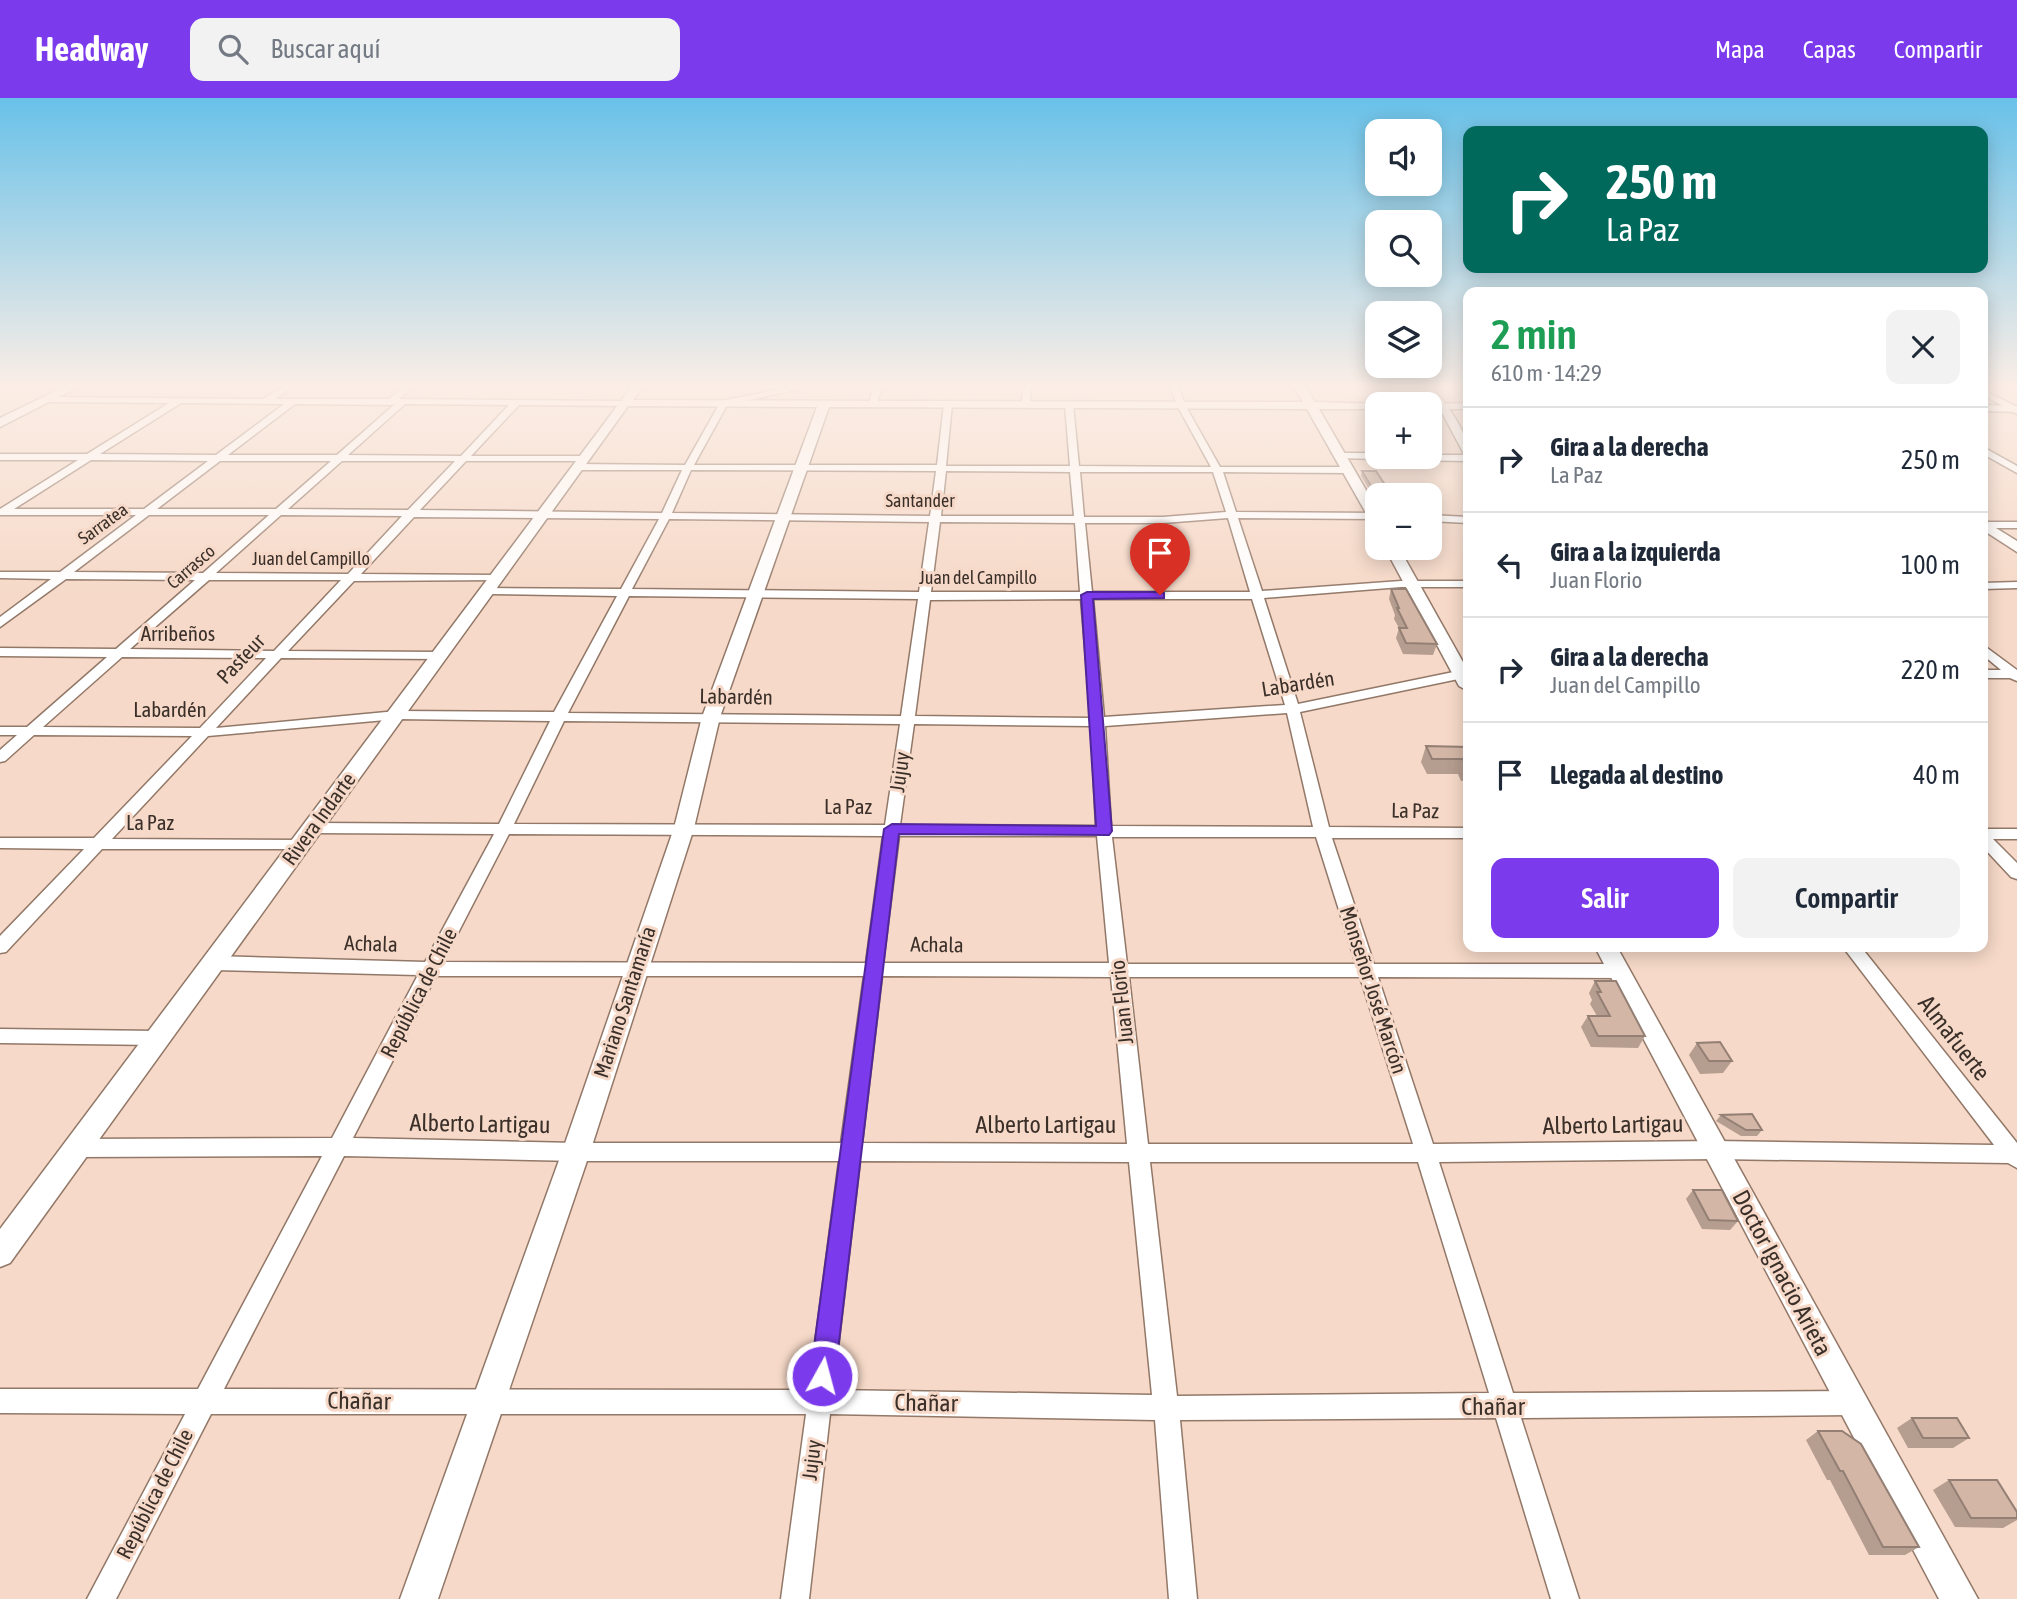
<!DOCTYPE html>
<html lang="es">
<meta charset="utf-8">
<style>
:root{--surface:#fff;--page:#f2f2f3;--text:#1f2937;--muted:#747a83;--line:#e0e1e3;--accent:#7c3aed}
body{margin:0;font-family:"Asap Condensed",sans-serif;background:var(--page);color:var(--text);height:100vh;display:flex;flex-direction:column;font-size:26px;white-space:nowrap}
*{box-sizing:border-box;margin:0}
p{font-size:23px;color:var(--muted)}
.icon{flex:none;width:38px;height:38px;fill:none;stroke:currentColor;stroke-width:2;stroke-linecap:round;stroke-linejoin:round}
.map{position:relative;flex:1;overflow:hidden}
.sheet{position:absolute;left:1463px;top:189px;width:525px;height:665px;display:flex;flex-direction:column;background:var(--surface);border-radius:14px;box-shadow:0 4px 18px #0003}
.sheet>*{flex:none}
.hud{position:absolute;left:1463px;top:28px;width:525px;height:147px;border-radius:14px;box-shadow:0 4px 18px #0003;background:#00695c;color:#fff;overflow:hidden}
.fabs{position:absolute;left:1365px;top:21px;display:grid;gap:14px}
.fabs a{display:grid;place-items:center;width:77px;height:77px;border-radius:14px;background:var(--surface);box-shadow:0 4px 18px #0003;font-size:35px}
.pin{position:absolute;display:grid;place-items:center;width:60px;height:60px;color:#fff;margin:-72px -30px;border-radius:50% 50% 50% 0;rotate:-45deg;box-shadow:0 0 7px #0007}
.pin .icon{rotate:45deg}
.me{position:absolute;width:77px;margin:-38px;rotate:7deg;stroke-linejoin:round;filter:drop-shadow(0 0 5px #0008)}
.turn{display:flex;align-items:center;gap:24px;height:147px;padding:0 28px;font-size:32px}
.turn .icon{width:91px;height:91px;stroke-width:2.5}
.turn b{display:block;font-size:49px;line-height:60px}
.round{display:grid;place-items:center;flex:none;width:74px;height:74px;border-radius:14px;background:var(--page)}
.headline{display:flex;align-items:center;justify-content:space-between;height:119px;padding:0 28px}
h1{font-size:42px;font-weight:600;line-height:52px;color:#1e9e55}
.action{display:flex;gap:14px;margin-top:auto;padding:14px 28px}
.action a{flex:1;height:80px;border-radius:14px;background:var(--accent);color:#fff;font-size:28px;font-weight:600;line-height:80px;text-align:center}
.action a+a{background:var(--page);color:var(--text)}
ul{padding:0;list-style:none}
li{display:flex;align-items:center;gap:21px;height:105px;padding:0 28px;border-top:2px solid var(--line)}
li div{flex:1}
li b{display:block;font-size:26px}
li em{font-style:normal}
header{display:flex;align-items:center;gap:42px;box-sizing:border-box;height:98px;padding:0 35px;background:var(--accent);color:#fff}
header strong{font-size:33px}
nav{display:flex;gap:38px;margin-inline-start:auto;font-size:24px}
.search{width:490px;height:63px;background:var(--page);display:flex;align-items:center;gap:18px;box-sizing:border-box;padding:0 24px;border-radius:14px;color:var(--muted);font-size:26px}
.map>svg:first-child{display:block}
</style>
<header>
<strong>Headway</strong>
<div class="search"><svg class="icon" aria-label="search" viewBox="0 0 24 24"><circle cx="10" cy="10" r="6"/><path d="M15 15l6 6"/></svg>Buscar aquí</div>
<nav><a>Mapa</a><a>Capas</a><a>Compartir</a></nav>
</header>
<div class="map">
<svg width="2017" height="1501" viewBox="0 0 2017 1501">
<rect width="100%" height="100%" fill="#f6d9c8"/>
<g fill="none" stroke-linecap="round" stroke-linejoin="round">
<defs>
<g id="street">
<path d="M286 287H295L275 301H389L406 287H415L399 301 628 303V307L625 308 519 307 471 358H583L586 359V363H466L420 412 662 415 682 372H577L572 369 577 366 685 367 721 303 801 287H816L727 307 694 367H937L944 306 948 303 952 306 946 368H1070L1065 307 1069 304 1073 307 1079 368 1211 369 1177 307 1170 287H1178L1185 307 1220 369H1348L1353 372 1348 375 1223 374 1236 414 1377 415V421L1238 420 1262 493 1401 483H1468V489H1401L1264 500 1298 606 1468 571V579L1300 614 1329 729 1468 730V740H1332L1374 866H1618L1624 868 1627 873 1624 878 1618 880 1378 879 1433 1046 1716 1043 1994 1047 1843 849H1861L2017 1045V1070L2008 1065 1716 1061 1439 1064 1513 1295 1851 1293 1860 1296 1863 1305 1860 1314 1851 1317 1521 1320 1579 1501H1551L1496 1320 1180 1322 1197 1501H1169L1155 1322 830 1316 809 1501H781L806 1316H211L116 1501H87L185 1316 0 1315V1291H198L322 1058 75 1059 68 1056 65 1050 68 1044 75 1041 332 1040 418 877 214 872 208 870 205 865 208 860 214 858 425 864 494 736 312 735 304 730 312 725 499 726 550 623 397 621 208 638 112 741 300 742 306 743 308 747 306 751H102L6 854 0 855V838L84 751 0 750V740H94L192 638 34 637 5 663 0 664V652L17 637H0V629H27L107 559 0 558V550L116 551 195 482 66 481 0 529V519L51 481 0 480V474H60L136 417H0V411L78 362H0V356H87L169 305 43 304 42 302 46 299 263 301ZM181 305 284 306 216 357 100 356ZM295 306 391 307 395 306 337 357H228ZM405 306 509 307 461 358 348 357ZM91 362 208 363 144 411H14ZM220 363H331L276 411H157ZM342 363H455L408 412 288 411ZM691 372 936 373 930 418 672 415ZM946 373 1070 374 1074 418H941ZM1080 374H1213L1226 414 1163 419H1084ZM149 417H269L203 475 74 474ZM281 417 402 418 348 476 216 475ZM414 419 659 421 621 491 487 490 481 493 487 496 617 498 554 614 397 613 216 630 281 560 443 561 445 558 439 554 288 553 354 483 499 482 501 480 495 477 361 476ZM1228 420 1250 494H1092L1085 425H1163ZM669 421 929 424 919 494 632 491ZM940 424 1075 425 1080 494H931ZM209 482H341L274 553 130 551ZM629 498 918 501 901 618 568 615ZM1081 501 1091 620 915 618 930 502ZM1093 501H1252L1285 607 1104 619ZM122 559 266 560 200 630 43 629ZM1287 615 1313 729 1111 728 1105 628ZM564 623 900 626 885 727 514 726ZM914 626 1091 628 1096 728 900 727ZM509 736 883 738 866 865 443 864ZM899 738H1097L1109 865H883ZM1112 739H1316L1356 866H1127ZM436 878H864L841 1045H576L353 1040ZM882 878 1111 879 1127 1046 862 1045ZM1129 879H1360L1413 1046H1148ZM344 1058 576 1063H839L809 1292 224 1291ZM860 1063 1129 1064 1152 1297 833 1292ZM1150 1064H1418L1489 1295 1177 1298Z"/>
<polygon points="874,287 882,287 877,306 873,309 869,306"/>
<polygon points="1023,287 1031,287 1030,306 1026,309 1022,306"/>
<path d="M1422 287H1430C1446 306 1468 332 1468 357L1463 354 1439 309Z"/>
<polygon points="1983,292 2017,309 2017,316 1983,297"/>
<polygon points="1983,349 2017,368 2017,375 1983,356"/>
<polygon points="1340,355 1377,355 1377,359 1381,359 1377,361 1337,360 1337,356"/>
<polygon points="1430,357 1468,357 1468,363 1398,362 1393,359 1430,359"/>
<polygon points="1430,417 1468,419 1468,425 1430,423"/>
<rect x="1983" y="424" width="34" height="6"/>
<polygon points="2017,484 2017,490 1983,491 1983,485"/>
<polygon points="1983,547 2017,572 2017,583 2010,580 1983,580 1983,572 2001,572 1983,557"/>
<polygon points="1983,731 2017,731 2017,741 1993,741 2017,765 2017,781 2011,779 1983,749"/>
<polygon points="0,931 157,933 164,935 166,940 164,945 157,947 0,945"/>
</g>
<g id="secondary">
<polygon points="68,287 82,287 0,329 0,320"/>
<polygon points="633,287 644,287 633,302 1303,304 1293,287 1304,287 1315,304 1382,306 1377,306 1377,311 1319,311 1377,411 1377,426 1370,422 1307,311 829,309 720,619 694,730 590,1054 438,1501 400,1501 562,1054 674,730 702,619 817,309 628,308 10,1165 0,1169 0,1131"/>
<polygon points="1468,305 1468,311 1430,311 1430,306 1425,306"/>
<polygon points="1983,307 2017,308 2017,314 1983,313"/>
<polygon points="1983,422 2017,443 2017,454 1983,432"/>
<polygon points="1385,450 1399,450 1468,573 1468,593 1459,588"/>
<polygon points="1595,849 1617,849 1978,1501 1939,1501"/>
</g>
</defs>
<use href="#street" stroke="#927868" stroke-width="3"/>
<use href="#secondary" stroke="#927868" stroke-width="3"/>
<use href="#street" fill="#fff" fill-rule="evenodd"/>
<use href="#secondary" fill="#fff" fill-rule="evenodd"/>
</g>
<g fill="#b59d8f">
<polygon points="1362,373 1391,396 1390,397 1377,397 1377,401 1375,401 1361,378"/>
<polygon points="1391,491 1437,546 1433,557 1403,556 1396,540 1399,530 1394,521 1395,517 1389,501"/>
<polygon points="1426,648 1468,649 1468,683 1461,683 1458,676 1427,676 1421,664"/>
<polygon points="1595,883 1645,938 1638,950 1591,949 1581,929 1588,918 1597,918 1590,906 1592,902 1589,895"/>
<polygon points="1697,945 1732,963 1723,975 1700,976 1689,957"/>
<polygon points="1721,1017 1762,1032 1757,1038 1741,1038 1716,1023"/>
<polygon points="1693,1092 1738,1123 1730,1132 1702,1131 1686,1101"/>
<polygon points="1912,1320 1969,1340 1953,1350 1908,1350 1897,1330"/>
<polygon points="1818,1333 1919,1449 1905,1457 1869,1457 1830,1382 1827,1382 1806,1342"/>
<polygon points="1949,1382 2017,1414 2017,1422 2003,1430 1955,1429 1933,1392"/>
</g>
<g fill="#d3b6a6" stroke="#947f74" stroke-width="2">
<polygon points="1362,373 1376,373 1391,396 1376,396"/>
<polygon points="1391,491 1406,491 1437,546 1406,545 1399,530 1407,530 1397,510 1399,510"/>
<polygon points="1426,648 1468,649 1468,668 1466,668 1463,661 1432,661"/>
<polygon points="1595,883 1616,883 1645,938 1598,938 1588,918 1610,918 1597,894 1601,894"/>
<polygon points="1720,944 1732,963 1709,963 1697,945"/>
<polygon points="1752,1016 1762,1032 1746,1032 1721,1017"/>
<polygon points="1693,1092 1722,1092 1738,1123 1709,1122"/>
<polygon points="1912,1320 1957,1320 1969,1340 1923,1340"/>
<polygon points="1818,1333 1842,1333 1861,1346 1919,1449 1883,1449 1843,1373 1840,1373"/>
<polygon points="1949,1382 1997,1382 2017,1414 2017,1420 1971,1420"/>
</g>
<linearGradient id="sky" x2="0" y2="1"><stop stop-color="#68c1e9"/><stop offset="0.58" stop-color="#fbeee6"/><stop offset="1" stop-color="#fbeee6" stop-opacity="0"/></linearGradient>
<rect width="2017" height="497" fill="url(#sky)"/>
<polygon fill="#7c3aed" stroke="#51269a" stroke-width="2" points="1160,494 1164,495 1164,500 1093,501 1112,733 1109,737 899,736 835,1278 831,1287 822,1291 814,1287 810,1278 884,731 892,726 1096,728 1081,497 1087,494"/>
<g text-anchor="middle" stroke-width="6" stroke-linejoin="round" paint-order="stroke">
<g font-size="18" fill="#3b3029" stroke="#f6d9c8">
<text x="920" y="409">Santander</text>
<text transform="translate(103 426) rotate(-36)" y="6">Sarratea</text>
<text x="311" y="467">Juan del Campillo</text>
<text transform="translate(191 469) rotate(-41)" y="6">Carrasco</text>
<text x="978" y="486">Juan del Campillo</text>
</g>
<g font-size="21" fill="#3b3029" stroke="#f6d9c8">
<text x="178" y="543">Arribeños</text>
<text transform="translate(241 561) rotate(-47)" y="7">Pasteur</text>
<text transform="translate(1298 586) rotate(-9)" y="7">Labardén</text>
<text transform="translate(736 599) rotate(1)" y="7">Labardén</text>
<text x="170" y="619">Labardén</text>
<text transform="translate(900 674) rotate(-82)" y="7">Jujuy</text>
<text x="848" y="716">La Paz</text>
<text transform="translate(1415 713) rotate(1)" y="7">La Paz</text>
<text transform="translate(319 721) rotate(-54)" y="7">Rivera Indarte</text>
<text x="150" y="732">La Paz</text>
<text transform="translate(371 846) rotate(2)" y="7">Achala</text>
<text transform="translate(937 847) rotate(1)" y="7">Achala</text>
<text transform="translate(1373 892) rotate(72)" y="7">Monseñor José Marcón</text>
<text transform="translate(419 895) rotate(-63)" y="7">República de Chile</text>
<text transform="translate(625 904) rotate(-72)" y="7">Mariano Santamaría</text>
<text transform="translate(1122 904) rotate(-96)" y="7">Juan Florio</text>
<text transform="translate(812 1362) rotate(-83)" y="7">Jujuy</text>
<text transform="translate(155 1396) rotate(-63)" y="7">República de Chile</text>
</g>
<g font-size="24" fill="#3b3029" stroke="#f6d9c8">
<text transform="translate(1954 940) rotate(52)" y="8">Almafuerte</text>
<text transform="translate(480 1026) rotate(1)" y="8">Alberto Lartigau</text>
<text x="1046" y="1035">Alberto Lartigau</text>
<text transform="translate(1613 1027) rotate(-1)" y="8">Alberto Lartigau</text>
<text transform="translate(1782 1175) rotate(62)" y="8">Doctor Ignacio Arieta</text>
<text transform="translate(359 1303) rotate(1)" y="8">Chañar</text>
<text transform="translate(926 1305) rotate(1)" y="8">Chañar</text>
<text x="1493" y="1317">Chañar</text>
</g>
</g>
</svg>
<div class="fabs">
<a><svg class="icon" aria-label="sound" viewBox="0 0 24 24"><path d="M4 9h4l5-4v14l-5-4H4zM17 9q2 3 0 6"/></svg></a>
<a><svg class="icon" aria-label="search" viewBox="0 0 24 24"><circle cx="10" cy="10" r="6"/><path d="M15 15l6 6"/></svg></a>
<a><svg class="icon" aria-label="layers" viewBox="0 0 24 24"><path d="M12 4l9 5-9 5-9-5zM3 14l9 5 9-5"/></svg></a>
<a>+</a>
<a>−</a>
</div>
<div class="pin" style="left:1160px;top:497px;background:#d93025"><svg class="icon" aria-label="arrive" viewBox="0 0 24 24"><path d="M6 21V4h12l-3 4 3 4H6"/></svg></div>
<svg class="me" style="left:822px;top:1278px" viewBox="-20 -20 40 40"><circle r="17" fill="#7c3aed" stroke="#fff" stroke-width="3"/><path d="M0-11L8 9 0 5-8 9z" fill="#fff"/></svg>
<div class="hud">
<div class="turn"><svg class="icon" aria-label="right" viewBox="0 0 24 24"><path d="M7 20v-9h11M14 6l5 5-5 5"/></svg><div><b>250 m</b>La Paz</div></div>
</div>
<section class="sheet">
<div class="headline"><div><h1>2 min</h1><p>610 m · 14:29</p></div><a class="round"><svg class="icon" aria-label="close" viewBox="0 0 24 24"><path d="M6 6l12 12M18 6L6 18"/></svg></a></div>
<ul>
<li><svg class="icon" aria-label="right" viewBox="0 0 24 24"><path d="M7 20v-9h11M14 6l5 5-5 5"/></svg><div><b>Gira a la derecha</b><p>La Paz</p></div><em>250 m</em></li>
<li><svg class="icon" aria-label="left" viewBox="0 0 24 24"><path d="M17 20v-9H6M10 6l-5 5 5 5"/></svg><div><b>Gira a la izquierda</b><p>Juan Florio</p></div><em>100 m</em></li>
<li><svg class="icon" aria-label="right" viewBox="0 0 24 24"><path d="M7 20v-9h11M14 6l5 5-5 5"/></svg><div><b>Gira a la derecha</b><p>Juan del Campillo</p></div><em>220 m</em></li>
<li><svg class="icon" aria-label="arrive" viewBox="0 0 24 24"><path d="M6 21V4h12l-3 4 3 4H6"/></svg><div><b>Llegada al destino</b></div><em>40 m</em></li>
</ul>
<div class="action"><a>Salir</a><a>Compartir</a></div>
</section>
</div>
